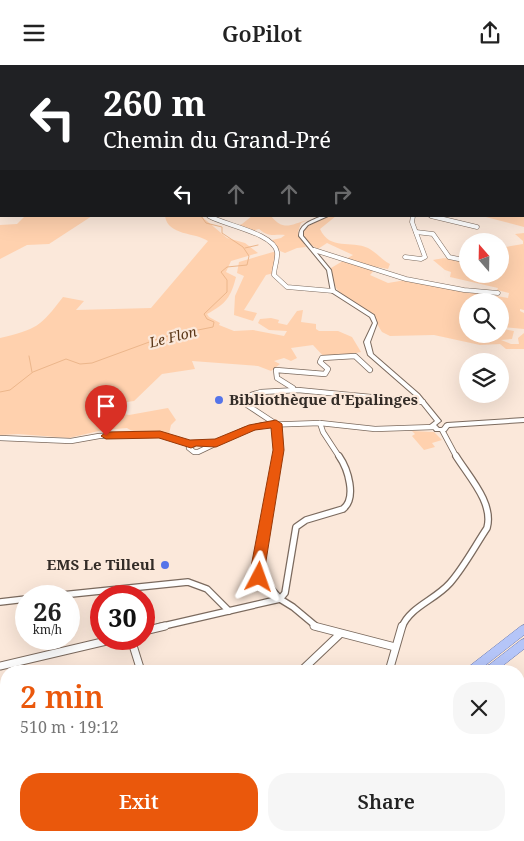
<!DOCTYPE html>
<meta charset="utf-8">
<style>
:root{--surface:#fff;--page:#f6f6f6;--text:#222;--muted:#767676;--accent:#ea580c}
body{margin:0;font-family:"Noto Serif",serif;background:var(--page);color:var(--text);height:100vh;display:flex;flex-direction:column;font-size:19px;white-space:nowrap}
*{box-sizing:border-box;margin:0}
p{font-size:16px;color:var(--muted)}
.icon{flex:none;width:28px;height:28px;fill:none;stroke:currentColor;stroke-width:2;stroke-linecap:round;stroke-linejoin:round}
.map{position:relative;flex:1;overflow:hidden}
.panel{position:absolute;left:0px;top:600px;width:525px;height:176px;display:flex;flex-direction:column;background:var(--surface);border-radius:20px 20px 0 0;box-shadow:0 5px 20px #0002}
.panel>*{flex:none}
.hud{position:absolute;left:0px;top:0px;width:525px;height:152px;box-shadow:0 5px 20px #0002;background:#202124;color:#fff;overflow:hidden}
.needle{width:32px;rotate:340deg}
.buttons{position:absolute;left:459px;top:168px;display:grid;gap:10px}
.buttons a{display:grid;place-items:center;width:50px;height:50px;border-radius:50%;background:var(--surface);box-shadow:0 5px 20px #0002;font-size:25px}
.speed{position:absolute;left:15px;top:520px;display:flex;gap:10px;font-size:25px;font-weight:700;text-align:center}
.speed>*{display:grid;place-content:center;width:65px;height:65px;border-radius:50%;background:var(--surface);box-shadow:0 5px 20px #0002;line-height:1}
.speed small{font-size:12px;font-weight:400}
.speed .limit{border:8px solid #d22;background:#fff;color:#111}
.pin{position:absolute;display:grid;place-items:center;width:42px;height:42px;color:#fff;margin:-51px -21px;border-radius:50% 50% 50% 0;rotate:-45deg;box-shadow:0 0 5px #0007}
.pin .icon{rotate:45deg}
.me{position:absolute;width:55px;margin:-28px;rotate:4deg;stroke-linejoin:round;filter:drop-shadow(0 0 4px #0008)}
.turn{display:flex;align-items:center;gap:18px;height:105px;padding:0 20px;font-size:22px}
.turn .icon{width:65px;height:65px;stroke-width:2.5}
.turn b{display:block;font-size:35px;line-height:42px}
.lanes{display:flex;align-items:center;height:48px;padding:0 20px;background:#0003;justify-content:center;gap:25px;direction:ltr}
.lanes .off{opacity:.35}
.round{display:grid;place-items:center;flex:none;width:52px;height:52px;border-radius:20px;background:var(--page)}
.overview{display:flex;align-items:center;justify-content:space-between;height:85px;padding:0 20px}
h1{font-size:30px;font-weight:600;line-height:38px;color:var(--accent)}
.button{display:flex;gap:10px;margin-top:auto;padding:10px 20px}
.button a{flex:1;height:58px;border-radius:20px;background:var(--accent);color:#fff;font-size:20px;font-weight:600;line-height:58px;text-align:center}
.button a+a{background:var(--page);color:var(--text)}
header{display:flex;justify-content:space-between;align-items:center;height:65px;padding:0 20px;background:var(--surface);font-size:22px;font-weight:600}
.map>svg:first-child{display:block}
</style>
<header><svg class="icon" aria-label="menu" viewBox="0 0 24 24"><path d="M4 6h16M4 12h16M4 18h16"/></svg>GoPilot<svg class="icon" aria-label="share" viewBox="0 0 24 24"><path d="M12 15V3M7 8l5-5 5 5M5 13v7h14v-7"/></svg></header>
<div class="map">
<svg width="524" height="776" viewBox="0 0 524 776">
<rect width="100%" height="100%" fill="#fbe8da"/>
<g fill="#ffd1ae" fill-rule="evenodd">
<polygon points="35,0 389,0 394,1 40,1"/>
<polygon points="524,110 524,162 482,151 524,151"/>
<polygon points="25,151 92,151 49,179 27,180 0,194 0,160 17,159"/>
<path d="M165 151H201L227 173 245 178 258 188 231 196 226 207 236 212C231 232 226 239 207 249L209 252 220 258 219 260 234 266 253 265 284 271 287 266 269 265 258 258 260 254 271 253 279 255 278 258 287 260 297 246 303 245 301 257 316 259V264L319 266H338L352 272 361 287 326 294 313 280 291 283 297 293 291 296 284 293 274 296 280 299 271 306 258 301 192 296 195 304 162 309 134 336C122 337 114 344 101 342L95 355 103 360C112 354 119 347 129 350L168 343 176 355 171 360 169 369C156 364 138 371 127 363L103 365 69 373 18 369 0 370V273C37 264 40 262 63 232L84 236 76 245 151 243 208 176C195 167 168 171 165 151Z"/>
<path d="M252 151H271C284 167 291 159 308 155L301 158 298 167 306 182 297 183 285 188 280 186 272 175 281 173 285 170C273 169 270 173 259 164L255 165 258 169 236 161 242 159Z"/>
<path d="M328 151H336L320 164C330 186 351 175 368 183 376 187 382 195 390 199L388 204 377 202 370 210 388 218 406 215 508 233 509 228 497 225 498 223 450 212 451 207 445 205 433 195C447 192 455 193 467 199L468 209H500V183L523 179V176L515 169 524 168V245L520 244V246L524 248V264L503 262V264L514 266 512 274 501 275 511 279H519L518 273 524 268V284H506L500 279 480 280 434 270 390 271 382 267 372 251 342 231 344 230C332 223 334 215 331 203L353 190 327 178 318 184C311 180 305 176 303 167L306 162ZM468 236H500V269H468Z"/>
<polygon points="273,187 280,189 275,200 274,208 266,210 244,245 257,248 253,256 234,250 235,231 244,211 237,208 239,197"/>
<polygon points="412,366 434,367 442,375 432,378 435,382 424,385 412,371 415,369"/>
<polygon points="524,757 524,776 483,776 452,770 519,770 519,760"/>
</g>
<g fill="none" stroke-linecap="round" stroke-linejoin="round">
<g stroke="#ecb68b" stroke-width="1">
<polyline points="201,0 203,1"/>
<polyline points="322,0 327,1"/>
<polyline points="267,1 275,0"/>
<polyline points="345,1 366,1"/>
<polyline points="367,1 372,0"/>
<polyline points="245,183 258,180"/>
<polyline points="29,291 32,307"/>
<polyline points="0,327 10,325 33,307 66,294 80,299 92,298 163,272 213,262 214,257 207,254 204,249 227,227 227,215 221,207 227,202 247,200 249,191 243,182 222,168 222,162 206,158 201,151"/>
</g>
<defs>
<g id="minor-far4">
<polyline points="34,0 36,1"/>
<polyline points="393,0 397,1"/>
<polyline points="431,151 434,152"/>
</g>
<g id="minor-far3">
<path d="M209 151C224 160 274 168 277 187 278 194 274 203 274 210L287 222 333 226"/>
<polyline points="431,151 477,162"/>
<polyline points="416,167 433,169 449,192 468,196"/>
<polyline points="314,185 406,214 464,225 498,228"/>
<polyline points="405,192 421,194 425,192 412,157 413,151"/>
</g>
<g id="minor-far2">
<polyline points="293,323 277,313 276,305 325,309 328,304 320,297 322,293 355,291 370,305"/>
<polyline points="320,358 323,367 340,393"/>
<polyline points="276,359 241,336 241,333 261,327 298,325 423,337"/>
<polyline points="277,359 279,385 278,393"/>
<polyline points="442,365 457,393"/>
<polyline points="0,373 71,376 99,371 152,369 165,371 191,380"/>
<polyline points="216,378 195,378 189,383 194,387 198,387 244,365 263,360 320,358 375,364 434,362"/>
</g>
<g id="minor-far1">
<polyline points="278,391 257,507 280,534 293,542 317,562"/>
<polyline points="52,531 188,517 207,524 229,546"/>
<path d="M280 534 285 528 296 462 306 455 343 444C357 433 348 404 339 391"/>
<polyline points="0,537 26,534"/>
<polyline points="159,562 280,534"/>
<path d="M402 562C410 542 435 535 450 518 464 502 475 481 487 463 494 438 469 412 456 391"/>
</g>
<g id="minor">
<polyline points="314,561 395,582"/>
<polyline points="144,566 165,561"/>
<polyline points="131,574 141,606"/>
<polyline points="0,601 115,574"/>
<polyline points="301,606 340,569"/>
<polyline points="389,606 402,561"/>
</g>
<path id="tertiary" d="M322 151H328L308 160 303 166V171L331 205 335 225 374 250 377 258 370 277 373 289 419 329 441 356 436 360 439 363H442L445 359 447 358 524 353V357L449 362 446 366H435L430 360 435 356 415 331 368 290 364 277 373 258 370 252 331 227 327 205 299 171C299 159 312 155 322 151Z"/>
<g id="primary">
<polygon points="524,560 524,570 478,606 466,606 467,603 521,561"/>
<polygon points="524,574 524,584 496,606 484,606 485,603 521,575"/>
<polygon points="267,770 281,770 277,776 263,776"/>
<polygon points="286,770 300,770 296,776 282,776"/>
</g>
<g id="motorway">
<polygon points="491,600 495,601 497,606 485,606 487,601"/>
<polygon points="519,652 524,654 524,684 519,682"/>
<polygon points="0,688 6,689 6,701 0,700"/>
<polygon points="0,701 6,703 6,715 0,715"/>
<polygon points="0,723 6,725 6,739 0,737"/>
<polygon points="524,745 524,761 519,763 519,747"/>
<polygon points="59,770 73,770 76,776 62,776"/>
<polygon points="110,770 129,770 125,776 106,776"/>
<polygon points="214,770 262,770 265,771 267,776 219,776 216,775"/>
<polygon points="328,770 354,770 357,771 359,776 328,776 327,773"/>
<polygon points="399,770 439,770 442,771 444,776 404,776 401,775"/>
</g>
</defs>
<use href="#minor-far4" stroke="#7b6a5e" stroke-width="3"/>
<use href="#minor-far3" stroke="#7b6a5e" stroke-width="5"/>
<use href="#minor-far2" stroke="#7b6a5e" stroke-width="6"/>
<use href="#minor-far1" stroke="#7b6a5e" stroke-width="8"/>
<use href="#minor" stroke="#7b6a5e" stroke-width="9"/>
<use href="#tertiary" stroke="#7b6a5e" stroke-width="2"/>
<use href="#primary" stroke="#6776ac" stroke-width="1"/>
<use href="#motorway" stroke="#6776ac" stroke-width="2"/>
<use href="#minor-far4" stroke="#fff" stroke-width="2.5"/>
<use href="#minor-far3" stroke="#fff" stroke-width="4"/>
<use href="#minor-far2" stroke="#fff" stroke-width="4.5"/>
<use href="#minor-far1" stroke="#fff" stroke-width="5.5"/>
<use href="#minor" stroke="#fff" stroke-width="7"/>
<use href="#tertiary" fill="#fff" fill-rule="evenodd"/>
<use href="#primary" fill="#b5c5f8" fill-rule="evenodd"/>
<use href="#motorway" fill="#839ef3" fill-rule="evenodd"/>
<defs>
<polyline id="motorway-bridge" points="322,770 334,773"/>
</defs>
<use href="#motorway-bridge" stroke="#6776ac" stroke-width="14" stroke-linecap="butt"/>
<use href="#motorway-bridge" stroke="#839ef3" stroke-width="12"/>
</g>
<polygon fill="#ea580c" stroke="#983908" points="276,355 282,359 284,385 265,502 266,512 264,515 259,517 254,515 251,502 273,385 271,363 255,365 216,382 196,381 191,383 159,373 106,374 101,371 106,367 160,366 190,375 215,374 249,360"/>
<g fill="#5574e9" stroke="#fbe8da" stroke-width="2">
<circle cx="219" cy="335" r="5"/>
<circle cx="165" cy="500" r="5"/>
</g>
<g text-anchor="middle" stroke-width="4.5" stroke-linejoin="round" paint-order="stroke">
<g font-size="14" font-style="italic" fill="#5a3616" stroke="#fbe8da">
<text transform="translate(173 272) rotate(-14)" y="5">Le Flon</text>
</g>
<g font-size="15" font-weight="bold" fill="#332c27" stroke="#fbe8da" text-anchor="start">
<text x="229" y="340">Bibliothèque d'Epalinges</text>
<text x="155" y="505" text-anchor="end">EMS Le Tilleul</text>
</g>
</g>
</svg>
<div class="buttons">
<a><svg class="needle" viewBox="-14 -14 28 28"><path d="M0-13l5 13h-10z" fill="#e53935"/><path d="M0 13l5-13h-10z" fill="#767676"/></svg></a>
<a><svg class="icon" aria-label="search" viewBox="0 0 24 24"><circle cx="10" cy="10" r="6"/><path d="M15 15l6 6"/></svg></a>
<a><svg class="icon" aria-label="layers" viewBox="0 0 24 24"><path d="M12 4l9 5-9 5-9-5zM3 14l9 5 9-5"/></svg></a>
</div>
<div class="speed"><div>26<small>km/h</small></div><div class="limit">30</div></div>
<div class="pin" style="left:106px;top:371px;background:#d93025"><svg class="icon" aria-label="arrive" viewBox="0 0 24 24"><path d="M6 21V4h12l-3 4 3 4H6"/></svg></div>
<svg class="me" style="left:259px;top:512px" viewBox="-20 -20 40 40"><path d="M0-17L14 15 0 8-14 15z" fill="#ea580c" stroke="#fff" stroke-width="4"/></svg>
<div class="hud">
<div class="turn"><svg class="icon" aria-label="left" viewBox="0 0 24 24"><path d="M17 20v-9H6M10 6l-5 5 5 5"/></svg><div><b>260 m</b>Chemin du Grand-Pré</div></div>
<div class="lanes"><svg class="icon" aria-label="left" viewBox="0 0 24 24"><path d="M17 20v-9H6M10 6l-5 5 5 5"/></svg><svg class="icon off" aria-label="ahead" viewBox="0 0 24 24"><path d="M12 20V5M6 11l6-6 6 6"/></svg><svg class="icon off" aria-label="ahead" viewBox="0 0 24 24"><path d="M12 20V5M6 11l6-6 6 6"/></svg><svg class="icon off" aria-label="right" viewBox="0 0 24 24"><path d="M7 20v-9h11M14 6l5 5-5 5"/></svg></div>
</div>
<section class="panel">
<div class="overview"><div><h1>2 min</h1><p>510 m · 19:12</p></div><a class="round"><svg class="icon" aria-label="close" viewBox="0 0 24 24"><path d="M6 6l12 12M18 6L6 18"/></svg></a></div>
<div class="button"><a>Exit</a><a>Share</a></div>
</section>
</div>
